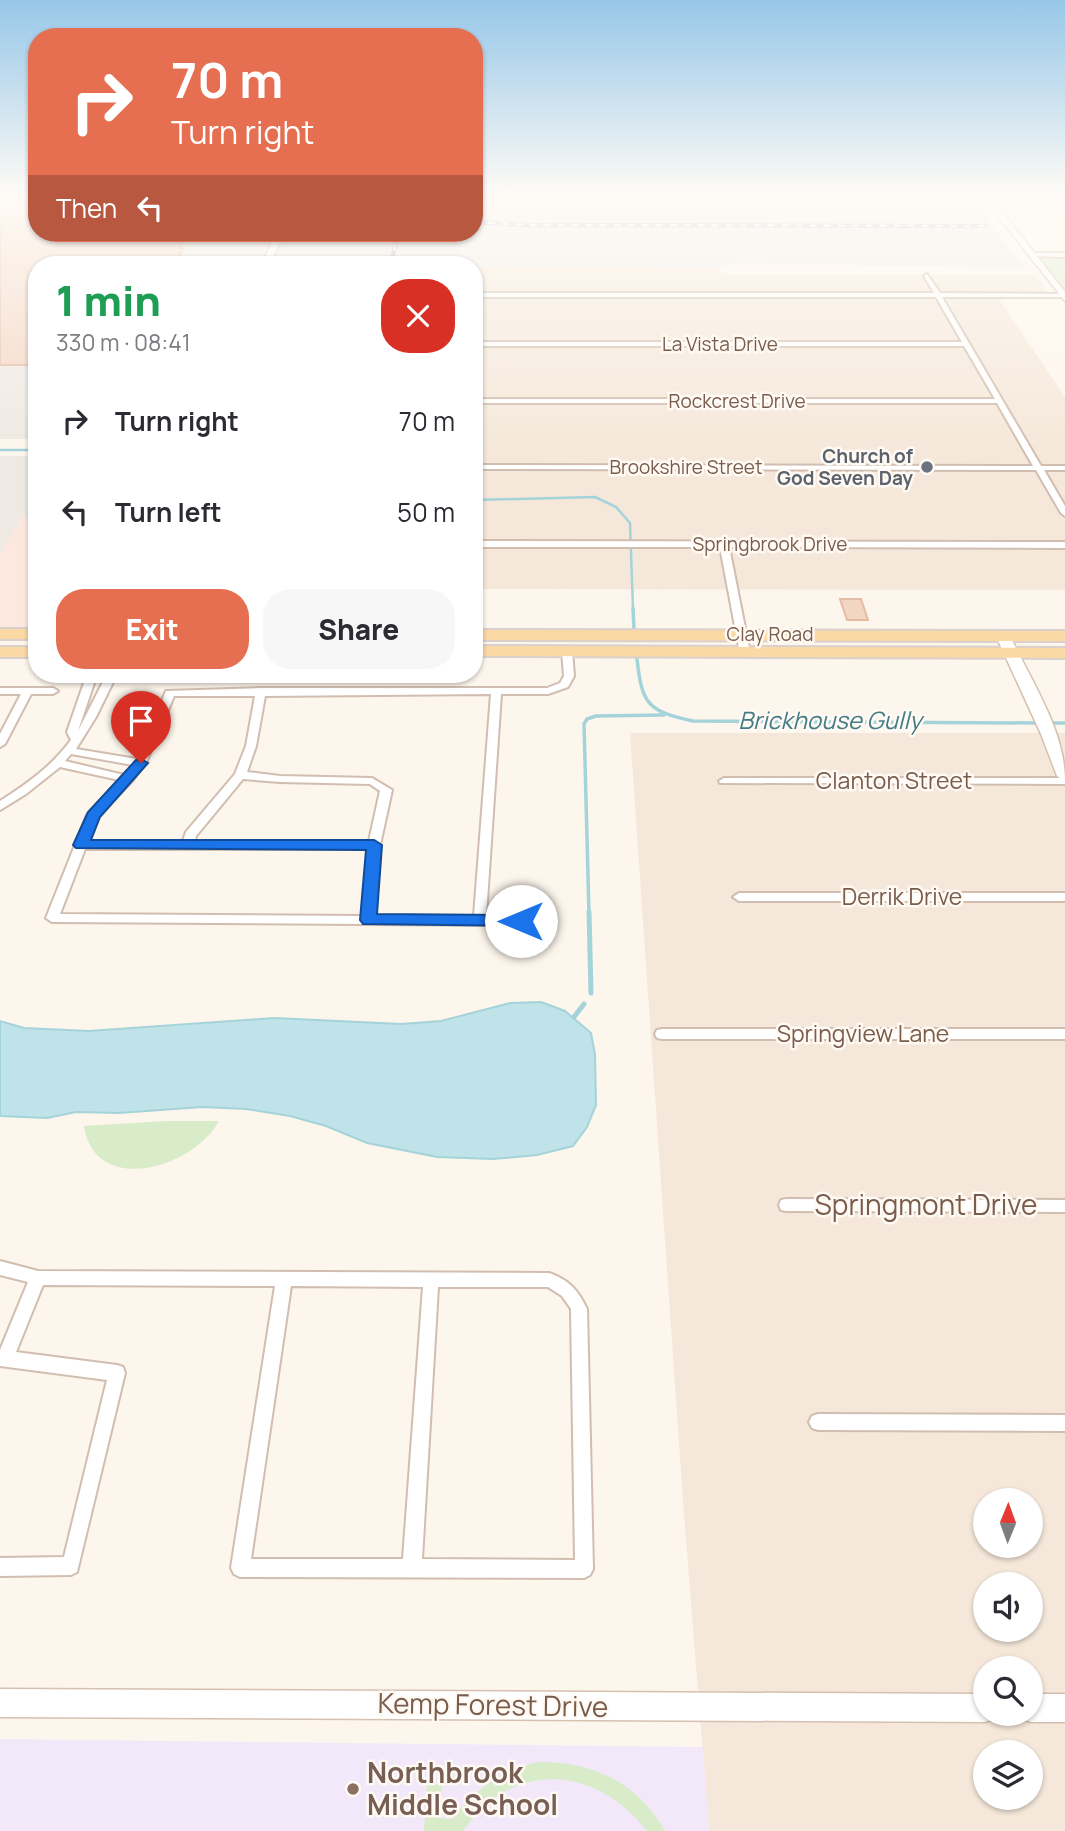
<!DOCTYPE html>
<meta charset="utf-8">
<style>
:root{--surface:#fff;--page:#f7f7f7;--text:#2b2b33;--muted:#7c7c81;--accent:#e76f51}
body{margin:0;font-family:Manrope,sans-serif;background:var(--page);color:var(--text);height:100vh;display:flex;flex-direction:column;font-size:26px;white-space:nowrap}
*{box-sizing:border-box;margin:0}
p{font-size:23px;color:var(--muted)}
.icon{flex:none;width:38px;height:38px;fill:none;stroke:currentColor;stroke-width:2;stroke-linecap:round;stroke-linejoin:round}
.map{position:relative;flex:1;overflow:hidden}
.drawer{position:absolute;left:28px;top:256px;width:455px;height:427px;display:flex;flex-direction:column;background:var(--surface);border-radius:28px;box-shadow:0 2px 5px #0004}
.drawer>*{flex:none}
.guide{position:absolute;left:28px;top:28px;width:455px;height:214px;border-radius:28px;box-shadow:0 2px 5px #0004;background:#e76f51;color:#fff;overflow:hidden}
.needle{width:46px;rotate:1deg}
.fabs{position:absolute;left:973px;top:1488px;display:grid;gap:14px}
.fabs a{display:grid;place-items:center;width:70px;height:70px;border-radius:50%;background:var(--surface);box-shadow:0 2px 5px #0004;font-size:35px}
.pin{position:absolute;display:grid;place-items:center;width:60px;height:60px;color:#fff;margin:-72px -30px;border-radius:50% 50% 50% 0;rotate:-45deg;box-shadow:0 0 7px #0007}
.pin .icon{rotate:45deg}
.me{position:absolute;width:77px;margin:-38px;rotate:270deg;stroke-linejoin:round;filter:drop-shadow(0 0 5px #0008)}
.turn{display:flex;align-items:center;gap:24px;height:147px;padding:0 28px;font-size:32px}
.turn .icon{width:91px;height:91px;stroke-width:2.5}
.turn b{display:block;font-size:49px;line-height:60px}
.then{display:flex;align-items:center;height:66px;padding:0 28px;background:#0003;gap:14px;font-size:26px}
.round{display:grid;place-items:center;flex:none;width:74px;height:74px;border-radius:28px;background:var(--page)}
.overview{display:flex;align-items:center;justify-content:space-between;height:119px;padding:0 28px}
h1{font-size:42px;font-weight:800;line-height:52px;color:#1e9e55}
.primary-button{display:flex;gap:14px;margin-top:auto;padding:14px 28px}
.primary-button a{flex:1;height:80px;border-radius:28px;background:var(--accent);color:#fff;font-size:28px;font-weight:800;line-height:80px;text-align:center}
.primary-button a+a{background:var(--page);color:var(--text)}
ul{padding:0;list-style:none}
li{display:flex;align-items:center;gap:21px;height:91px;padding:0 28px}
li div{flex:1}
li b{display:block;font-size:26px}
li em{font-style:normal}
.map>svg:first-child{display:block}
</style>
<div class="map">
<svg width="1065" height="1831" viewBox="0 0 1065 1831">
<rect width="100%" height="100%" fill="#fdf6ec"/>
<g fill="#f5e8da" fill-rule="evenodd">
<polygon points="474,267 719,268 721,275 1035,275 1048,292 995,293 1065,397 1065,590 474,589"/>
<path d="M630 733H1065V1831H709L683 1501ZM985 1500H1031V1545H985ZM985 1584H1031V1629H985ZM985 1668H1031V1713H985ZM985 1752H1031V1797H985Z"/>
</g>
<polygon fill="#fde8e0" points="21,517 37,517 37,627 0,627 0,554"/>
<g fill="#efe9e4">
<polygon points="0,196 37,196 37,233 474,233 474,196 970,196 1024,268 740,263 719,268 474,267 474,264 37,264 37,439 0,439"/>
<polygon points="0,456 37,456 37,517 21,518 0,554"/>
</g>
<polygon fill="#f3e8fa" points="0,1739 703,1747 709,1831 0,1831"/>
<g fill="#d8ecc9">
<polygon points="1036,252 1065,252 1065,291"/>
<path d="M166 1121H219C192 1170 94 1196 84 1126Z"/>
<path d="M537 1762C590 1760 639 1783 665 1831H647C596 1765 512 1759 463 1831H424L427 1784H442L440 1818 452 1819C474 1789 502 1772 537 1762Z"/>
</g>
<polygon fill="#bfe3e8" stroke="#a5d3da" stroke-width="2" points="541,1002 565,1011 591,1033 595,1054 596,1105 587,1127 573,1146 537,1155 493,1159 437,1157 367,1143 326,1126 290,1116 246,1109 202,1107 119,1113 76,1112 47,1118 0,1116 0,1021 24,1028 89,1031 274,1018 401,1024 441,1021 510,1003"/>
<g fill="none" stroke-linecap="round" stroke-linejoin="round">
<g stroke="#a5d3da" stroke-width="2.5">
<polyline points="0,450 37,450"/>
<polyline points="474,500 595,497 616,507 630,523 633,609"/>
</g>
<g stroke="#a5d3da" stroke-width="3.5">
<polyline points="633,608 634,629"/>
<path d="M637 659C642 705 648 711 693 721L1039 723"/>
<polyline points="1048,723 1065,723"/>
<polyline points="589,914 584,724 587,719 596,716 664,715"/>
</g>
<g stroke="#a5d3da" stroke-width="5">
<polyline points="589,912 591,993"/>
<polyline points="574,1017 584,1004"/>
</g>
</g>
<g fill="#f3d5c3" stroke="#e6bba3" stroke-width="2">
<polygon points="0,196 37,196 37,233 170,233 166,240 184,240 179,248 183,248 175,264 37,264 37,365 0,365"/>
<polygon points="840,599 861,599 868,620 847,620"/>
</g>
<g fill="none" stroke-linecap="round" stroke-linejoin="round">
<defs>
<g id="street">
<polygon points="1031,253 1065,253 1065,257 1029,256"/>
<polygon points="927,274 940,293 1065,294 1063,297 942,297 1041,466 1065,466 1065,470 1044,470 1065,506 1065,516 1061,513 1036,470 474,469 474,465 1033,466 997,403 474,403 474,399 995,399 964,346 474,346 474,342 962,342 936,297 474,297 474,293 934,293 924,276"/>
<polygon points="474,541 1065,542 1065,548 729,547 750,653 745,656 740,653 720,547 474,547"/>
<path d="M567 648 572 651 574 676 568 687 548 694H501L486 916 525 918 527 921 525 924 521 925 52 922 46 918 87 815 119 780 60 767 26 794 0 810V801C27 784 52 766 71 740L67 732 87 674H97L78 731 107 674H117L96 717 76 749 137 759 166 691 261 688H547L560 683 564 676 562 651ZM491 694 474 916H374L380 845 392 790 372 778 280 776 247 772 256 746 265 696ZM174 696H255L246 746 235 774 186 832 183 841H88L98 816 132 781 146 763ZM71 754 133 765 124 775 65 761ZM243 779 280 782 370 784 380 791 369 841H195L196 836ZM85 849H368L362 916 60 914Z"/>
<polygon points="0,688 53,688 58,691 53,694 31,694 5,744 0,747 0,734 21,694 0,694"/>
<polygon points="724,778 1065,778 1065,784 720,783 719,781"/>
<polygon points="739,893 1065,893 1065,901 739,901 733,897"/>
<polygon points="662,1029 1065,1029 1065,1039 662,1039 657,1038 655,1034 657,1030"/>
<polygon points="786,1199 1065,1200 1065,1212 786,1211 781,1210 779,1205 781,1200"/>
<path d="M0 1261 38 1271 549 1273C569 1280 578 1290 587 1309L593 1569 590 1575 584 1578 240 1577 234 1574 231 1568 275 1286 43 1285 16 1352 117 1365 123 1367 125 1373 77 1572 71 1575 0 1576V1558L64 1557 107 1380 0 1366V1350L28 1282 0 1275ZM291 1286 423 1287 403 1559H251ZM438 1287H548L562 1296 571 1309 575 1560 422 1559Z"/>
<polygon points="818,1414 1065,1415 1065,1431 818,1430 812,1428 809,1422 812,1416"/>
</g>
<g id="secondary">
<polygon points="982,196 990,196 1065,292 1065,301"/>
<polygon points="276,233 284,233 270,264 262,264"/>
<path d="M1003 632 1010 636C1031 681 1065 730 1065 781L1057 776 1041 734 996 636Z"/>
<polygon points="0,1689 985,1694 985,1713 997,1713 995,1718 985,1722 0,1717"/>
<polygon points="1031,1694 1065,1694 1065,1722 1031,1722 1021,1718 1019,1713 1031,1713"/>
</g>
<g id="primary">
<rect x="0" y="629" width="37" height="10"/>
<polygon points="474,630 1065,631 1065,641 474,640"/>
<polygon points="474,646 1065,648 1065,658 474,656"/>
<rect x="0" y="647" width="37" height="10"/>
</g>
</defs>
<use href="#street" stroke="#d1beb0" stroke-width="4"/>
<use href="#secondary" stroke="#d6c0b0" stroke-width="3"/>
<use href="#primary" stroke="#dad1cd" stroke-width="4"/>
<use href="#street" fill="#fff" fill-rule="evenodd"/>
<use href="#secondary" fill="#fff" fill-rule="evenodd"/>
<use href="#primary" fill="#fbd9a5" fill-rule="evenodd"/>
<defs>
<g id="rail">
<polyline points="474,222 527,225 985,226"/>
<polyline points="391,264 398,233"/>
</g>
</defs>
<use href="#rail" stroke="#b9a8c9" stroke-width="4.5"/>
<use href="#rail" stroke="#fffaf3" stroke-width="2.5" stroke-dasharray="7" stroke-linecap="butt"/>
</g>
<linearGradient id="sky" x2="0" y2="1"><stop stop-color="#97c7e8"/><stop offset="0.43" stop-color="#fefbf6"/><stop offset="1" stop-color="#fefbf6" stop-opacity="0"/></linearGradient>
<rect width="1065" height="452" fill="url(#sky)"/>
<polygon fill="#1a73e8" stroke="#114b97" stroke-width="2" points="141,759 148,763 100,817 91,840 374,840 382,845 377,914 521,915 529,921 521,926 363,924 360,920 366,850 76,848 73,845 88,812 136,760"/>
<circle fill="#6b7280" stroke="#fffaf3" stroke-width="2.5" cx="927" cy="467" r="7"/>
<circle fill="#8d6e63" stroke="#fffaf3" stroke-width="2.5" cx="353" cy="1789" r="7"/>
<g text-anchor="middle" stroke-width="5" stroke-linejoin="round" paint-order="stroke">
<g font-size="19" fill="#7a5c4d" stroke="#fffaf3">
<text x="720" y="351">La Vista Drive</text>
<text x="737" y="408">Rockcrest Drive</text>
<text x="686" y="474">Brookshire Street</text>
<text x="770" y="551">Springbrook Drive</text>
<text x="770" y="641">Clay Road</text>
</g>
<g font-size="19" font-weight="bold" fill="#5b616d" stroke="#fffaf3" text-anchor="end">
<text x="913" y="463">Church of<tspan x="913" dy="22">God Seven Day</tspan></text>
</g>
<g font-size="23" fill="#7a5c4d" stroke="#fffaf3">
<text x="894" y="789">Clanton Street</text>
<text x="902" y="905">Derrik Drive</text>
<text x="863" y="1042">Springview Lane</text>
</g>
<g font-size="24" font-style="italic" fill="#437c86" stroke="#fffaf3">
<text x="830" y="729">Brickhouse Gully</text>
</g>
<g font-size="28" fill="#7a5c4d" stroke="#fffaf3">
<text x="926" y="1215">Springmont Drive</text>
<text transform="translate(493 1705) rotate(1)" y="10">Kemp Forest Drive</text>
</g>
<g font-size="28" font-weight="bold" fill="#785e54" stroke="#fffaf3" text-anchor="start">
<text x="367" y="1783">Northbrook<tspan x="367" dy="32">Middle School</tspan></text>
</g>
</g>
</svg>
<div class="fabs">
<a><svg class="needle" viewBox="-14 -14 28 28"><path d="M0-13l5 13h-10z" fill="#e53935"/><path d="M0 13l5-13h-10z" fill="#7c7c81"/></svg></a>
<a><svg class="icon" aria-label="sound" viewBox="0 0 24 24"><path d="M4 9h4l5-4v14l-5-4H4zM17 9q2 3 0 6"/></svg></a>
<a><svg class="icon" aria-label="search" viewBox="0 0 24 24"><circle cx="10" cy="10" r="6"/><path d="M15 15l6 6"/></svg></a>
<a><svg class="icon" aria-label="layers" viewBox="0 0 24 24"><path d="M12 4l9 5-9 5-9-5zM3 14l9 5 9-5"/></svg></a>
</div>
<div class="pin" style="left:141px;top:763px;background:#d93025"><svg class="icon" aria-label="arrive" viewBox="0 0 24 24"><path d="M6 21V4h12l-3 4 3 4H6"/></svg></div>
<svg class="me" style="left:521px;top:921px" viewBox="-20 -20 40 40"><circle r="19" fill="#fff"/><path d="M0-13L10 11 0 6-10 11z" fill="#1a73e8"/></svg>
<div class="guide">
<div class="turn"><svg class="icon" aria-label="right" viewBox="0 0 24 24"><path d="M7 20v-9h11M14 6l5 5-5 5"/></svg><div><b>70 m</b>Turn right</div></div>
<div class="then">Then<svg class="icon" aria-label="left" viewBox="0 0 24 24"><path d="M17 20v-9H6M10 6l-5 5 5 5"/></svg></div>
</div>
<section class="drawer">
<div class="overview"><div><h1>1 min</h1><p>330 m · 08:41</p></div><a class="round" style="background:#d93025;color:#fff"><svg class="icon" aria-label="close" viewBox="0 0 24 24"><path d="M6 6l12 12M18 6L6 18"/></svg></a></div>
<ul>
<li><svg class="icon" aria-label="right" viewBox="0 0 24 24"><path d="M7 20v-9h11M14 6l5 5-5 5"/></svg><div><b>Turn right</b></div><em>70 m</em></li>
<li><svg class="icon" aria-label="left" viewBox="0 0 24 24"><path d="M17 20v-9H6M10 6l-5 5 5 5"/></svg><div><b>Turn left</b></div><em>50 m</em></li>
</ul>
<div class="primary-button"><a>Exit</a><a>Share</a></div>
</section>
</div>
